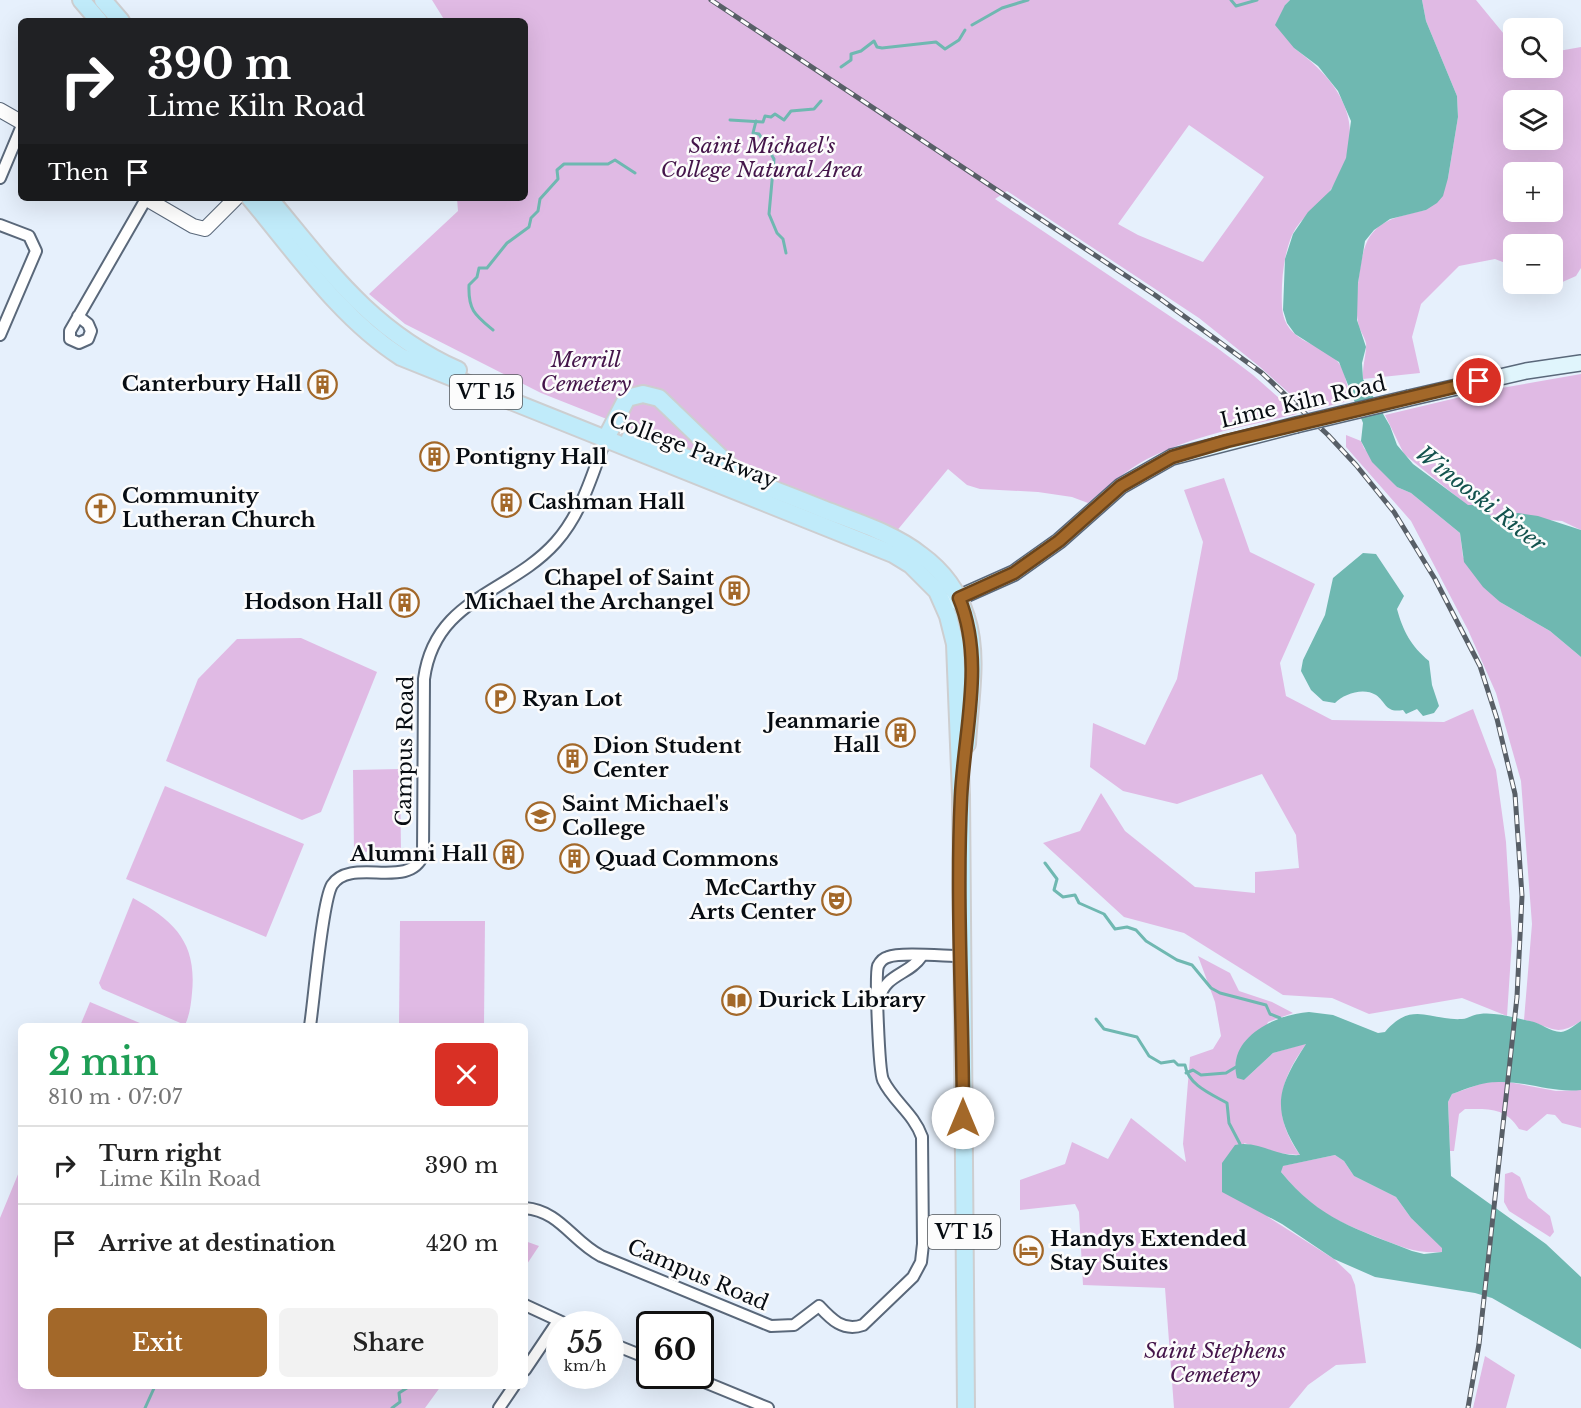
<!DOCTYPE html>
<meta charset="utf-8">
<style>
:root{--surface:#fff;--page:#f2f2f2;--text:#222;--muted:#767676;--line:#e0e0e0;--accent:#a36829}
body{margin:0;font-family:"Libre Baskerville",serif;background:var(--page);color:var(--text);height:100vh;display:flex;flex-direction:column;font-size:22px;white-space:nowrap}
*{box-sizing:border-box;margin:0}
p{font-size:20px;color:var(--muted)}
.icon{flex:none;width:33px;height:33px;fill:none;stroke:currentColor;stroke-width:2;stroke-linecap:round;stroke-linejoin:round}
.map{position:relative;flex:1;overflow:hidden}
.details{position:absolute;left:18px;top:1023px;width:510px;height:366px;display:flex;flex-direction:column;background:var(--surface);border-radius:9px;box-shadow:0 6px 24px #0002}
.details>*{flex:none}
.hud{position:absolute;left:18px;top:18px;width:510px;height:183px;border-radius:9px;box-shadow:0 6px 24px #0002;background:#202124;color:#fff;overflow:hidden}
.tools{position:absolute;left:1503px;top:18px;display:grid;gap:12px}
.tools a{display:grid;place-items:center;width:60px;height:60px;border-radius:9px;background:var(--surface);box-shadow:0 6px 24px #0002;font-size:30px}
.speed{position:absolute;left:546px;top:1311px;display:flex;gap:12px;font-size:30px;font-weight:700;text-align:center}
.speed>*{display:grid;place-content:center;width:78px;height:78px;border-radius:50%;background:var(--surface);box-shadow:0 6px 24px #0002;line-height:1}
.speed small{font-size:15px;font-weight:400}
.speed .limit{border:3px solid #111;border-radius:9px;background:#fff;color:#111}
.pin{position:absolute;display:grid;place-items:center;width:51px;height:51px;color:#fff;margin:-26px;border:3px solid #fff;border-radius:50%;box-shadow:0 2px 6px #0007}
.me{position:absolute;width:66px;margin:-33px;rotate:0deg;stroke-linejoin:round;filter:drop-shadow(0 0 4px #0008)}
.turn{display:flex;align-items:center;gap:21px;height:126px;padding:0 30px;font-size:27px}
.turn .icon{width:78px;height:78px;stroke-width:2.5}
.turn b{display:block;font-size:42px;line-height:51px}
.then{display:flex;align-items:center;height:57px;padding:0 30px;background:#0003;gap:12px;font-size:22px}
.round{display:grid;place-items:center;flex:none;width:63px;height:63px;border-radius:9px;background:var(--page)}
.summary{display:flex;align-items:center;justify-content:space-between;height:102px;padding:0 30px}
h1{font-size:36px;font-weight:600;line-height:45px;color:#1e9e55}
.primary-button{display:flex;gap:12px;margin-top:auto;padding:12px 30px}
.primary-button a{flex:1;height:69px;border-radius:9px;background:var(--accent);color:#fff;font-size:24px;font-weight:600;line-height:69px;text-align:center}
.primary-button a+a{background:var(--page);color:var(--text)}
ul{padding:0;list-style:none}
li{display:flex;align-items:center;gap:18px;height:78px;padding:0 30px;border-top:2px solid var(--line)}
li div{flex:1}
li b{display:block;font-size:22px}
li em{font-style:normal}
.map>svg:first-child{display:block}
</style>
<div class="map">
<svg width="1581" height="1408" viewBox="0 0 1581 1408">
<rect width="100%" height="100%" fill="#e6f0fc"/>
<g fill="#e0bae4" fill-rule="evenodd">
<path d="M432 0H1290L1285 5 1294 48C1346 86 1370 131 1330 191 1319 207 1301 216 1292 235 1283 257 1281 283 1282 307 1285 345 1322 341 1338 362 1346 372 1347 389 1352 400L1309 411 1260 367 1199 318 1007 191 995 199 1216 347 1253 375 1297 414C1246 426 1194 435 1147 459 1126 470 1106 488 1088 503L1072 497 1038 492 980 489 967 485 948 469 895 533 541 393 405 324 369 294 458 211 457 198H525V21H445ZM1189 125 1264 177 1203 262 1138 235 1118 224Z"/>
<path d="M1422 0H1476L1513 45 1514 68H1552L1553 52 1581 47V268L1576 276 1558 284 1553 282 1552 244H1514L1513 266 1495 259 1459 266 1421 304 1412 337 1420 373 1363 379C1362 367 1367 351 1366 343 1364 335 1359 330 1358 322 1355 308 1357 290 1359 276 1365 226 1379 220 1426 210L1448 178 1458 117 1457 96 1426 21ZM1514 100H1552V140H1514ZM1514 172H1552V212H1514Z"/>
<polygon points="1581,374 1581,530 1562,521 1491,516 1479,507 1468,506 1404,454 1385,415 1490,390"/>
<path d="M1346 435 1361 441 1364 448 1397 487 1411 493 1460 533 1463 557 1500 602 1550 631 1581 657V1021C1554 1039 1551 1025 1524 1020L1532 924 1521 781 1496 693 1468 630 1411 521 1346 447Z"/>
<polygon points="1224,478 1250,552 1315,584 1280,663 1286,696 1332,720 1444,722 1473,709 1496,770 1506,842 1512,940 1507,1016 1462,998 1369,1014 1332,998 1283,995 1184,933 1124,917 1043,843 1080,831 1101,793 1125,831 1195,887 1255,893 1255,872 1299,868 1296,835 1262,774 1177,804 1123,791 1090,767 1093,723 1145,745 1177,679 1203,542 1184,490"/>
<polygon points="301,638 377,672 321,812 302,820 166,761 198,679 237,639"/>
<polygon points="400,769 401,851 354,852 353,770"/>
<polygon points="165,786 304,844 266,937 126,879"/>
<path d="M133 898C175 921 197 943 192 993 191 1004 190 1014 185 1025L102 989 99 983Z"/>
<polygon points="400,921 485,921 484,1026 399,1026"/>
<path d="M1198 956 1230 973 1239 991 1272 1002 1293 1013 1268 1022 1244 1080 1273 1053 1307 1043C1278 1081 1271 1115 1300 1155L1275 1153 1244 1143 1268 1217 1334 1259 1351 1275 1355 1285 1366 1363 1336 1365 1308 1385 1289 1408H1174L1165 1288 1083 1285 1079 1212 1075 1204 1020 1210V1180L1065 1164 1072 1142 1108 1159 1131 1118 1186 1162 1183 1144 1190 1057 1213 1049 1221 1036 1215 1002Z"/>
<polygon points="90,1002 147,1026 80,1026"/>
<path d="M1503 1081 1556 1091 1581 1090V1128L1562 1123 1555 1115 1547 1114 1527 1131 1519 1129C1505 1107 1489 1109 1465 1109L1459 1114 1454 1151H1450L1448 1102 1452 1094 1483 1083Z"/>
<path d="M1335 1155 1344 1161 1354 1176 1396 1197 1411 1218 1443 1248 1442 1252C1418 1254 1401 1247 1379 1238 1335 1221 1312 1210 1281 1172L1282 1166Z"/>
<polygon points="21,1167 21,1386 441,1386 425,1408 0,1408 0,1218"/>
<polygon points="1512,1172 1520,1177 1528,1198 1550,1216 1554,1232 1550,1237 1509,1211 1504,1202 1505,1174"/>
<polygon points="525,1241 539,1246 525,1267"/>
<polygon points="1485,1356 1515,1375 1506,1408 1473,1408"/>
</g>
<g fill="#6fb8b1" fill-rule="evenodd">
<polygon points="1290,0 1422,0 1426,21 1457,96 1458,117 1448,178 1443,196 1437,203 1426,210 1390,219 1374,230 1365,241 1358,283 1357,320 1366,347 1362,363 1363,379 1390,426 1397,445 1413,464 1468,505 1475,505 1491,516 1518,513 1538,516 1581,530 1581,657 1550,631 1500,602 1483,587 1464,562 1460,533 1411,493 1397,487 1372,462 1361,441 1363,423 1339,362 1295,334 1287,323 1283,310 1285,259 1293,234 1308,212 1331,190 1346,158 1351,121 1338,91 1318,66 1294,48 1275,25 1285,5"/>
<path d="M1363 553 1376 554 1404 596 1397 609C1403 631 1411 646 1429 661L1432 685 1439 706 1434 713 1423 716 1417 709 1406 714 1403 710C1385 713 1387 703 1376 695 1363 687 1344 694 1335 703L1323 701 1311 690 1301 671 1303 660 1325 615 1333 578Z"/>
<path d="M1309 1012 1333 1015 1378 1033 1385 1032C1412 1000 1430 1021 1462 1019 1468 1019 1473 1014 1480 1014 1496 1012 1514 1018 1530 1021 1541 1023 1550 1032 1561 1032 1568 1031 1575 1025 1581 1021V1090C1553 1093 1529 1082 1502 1082 1484 1081 1468 1088 1452 1094L1448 1102 1451 1176 1546 1244 1581 1277V1349L1492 1298 1475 1293 1375 1277 1334 1259 1282 1224 1222 1192V1163L1235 1145C1258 1140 1277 1157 1300 1155 1270 1109 1278 1087 1306 1044L1273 1053 1244 1080 1237 1078C1226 1037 1277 1014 1309 1012ZM1335 1155 1344 1161 1354 1176 1396 1197 1411 1218 1442 1248V1252L1424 1254 1412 1251C1357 1229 1320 1220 1281 1172L1283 1166Z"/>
</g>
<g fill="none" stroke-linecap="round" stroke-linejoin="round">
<g stroke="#6fb8b1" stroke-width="3">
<polyline points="1231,0 1236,6 1257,0"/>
<polyline points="972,25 1002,8 1028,0"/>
<polyline points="841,67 851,60 851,54 861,51 874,41 877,47 882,48 936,42 945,49 959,40 965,30"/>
<polyline points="730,120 763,122 765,116 771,117 775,114 784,120 791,111 814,109 821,101"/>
<polyline points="756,121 753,133 759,134 774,159 769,214 777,233 783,239 786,253"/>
<path d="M493 330C475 315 468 310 469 285L477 277 479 268H487L507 243 529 227 531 218 538 211 540 199 558 179 557 170 564 164H608L615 160 635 173"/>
<polyline points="1045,863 1057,879 1054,890 1063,897 1075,895 1079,903 1104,914 1115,929 1127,927 1136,930 1146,941 1177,960 1192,965 1211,988 1220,993 1266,1005 1270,1014 1280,1018"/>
<path d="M1096 1019 1104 1029 1137 1037 1149 1056 1161 1063 1174 1061 1178 1065H1185C1188 1085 1211 1094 1227 1103L1229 1123 1240 1144"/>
<polyline points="1186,1073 1193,1070 1201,1075 1226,1073 1236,1067"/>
<polyline points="525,1240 526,1239"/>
<polyline points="145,1408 155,1386"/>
<polyline points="392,1408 400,1402 399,1393 410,1386"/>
</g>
<defs>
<g id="minor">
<polyline points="0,178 21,128"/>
<polyline points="0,225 29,236 36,251 0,335"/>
<polyline points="78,316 88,324 91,331 88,339 79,343 70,339 70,331 146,199"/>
<path d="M880 998C884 975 910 974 921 957"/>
<path d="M310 1026C314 1000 322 902 332 885 351 856 409 891 423 855L424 679C435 597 510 594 556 542 581 514 592 476 605 440"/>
<path d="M525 1208C560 1211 572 1241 601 1256L771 1326 794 1325 819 1306C831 1319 843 1332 863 1325L913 1277 921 1262 923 1244 922 1137C914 1114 893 1101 883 1080 879 1071 875 975 878 966 880 962 884 958 888 957 900 952 945 956 961 956"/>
<polyline points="525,1305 566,1324"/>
<polyline points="610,1343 650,1359"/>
<polyline points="525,1370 558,1321"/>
<polyline points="690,1376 768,1408"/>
<polyline points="499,1408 514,1386"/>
</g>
<g id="tertiary">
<polyline points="0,110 21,122"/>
<polyline points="145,198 193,226 205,229 236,198"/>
</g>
<g id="secondary">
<polyline points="1409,398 1526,371 1581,363"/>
<polyline points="949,602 1014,573 1059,541 1121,486 1172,457 1296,425"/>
</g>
<g id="primary">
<polyline points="81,0 99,21"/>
<polyline points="103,0 121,21"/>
<path d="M250 198C296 253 340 318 401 357L893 554 911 565 937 591 948 616 955 644 961 795 966 1408"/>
<path d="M269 198C328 269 371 331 458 370"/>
<path d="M630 438C695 460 759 483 823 509 856 522 893 533 921 555 943 571 958 591 966 617 979 656 969 703 967 744"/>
<polyline points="605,440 627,398 643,394 659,398 734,470"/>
</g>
</defs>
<use href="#minor" stroke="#5a687a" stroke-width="14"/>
<use href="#tertiary" stroke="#5a687a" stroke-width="16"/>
<use href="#secondary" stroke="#5a687a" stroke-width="18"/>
<use href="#primary" stroke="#cdced0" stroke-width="20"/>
<use href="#minor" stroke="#fff" stroke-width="10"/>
<use href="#tertiary" stroke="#fff" stroke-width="14"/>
<use href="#secondary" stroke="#e0f5fc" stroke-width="15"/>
<use href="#primary" stroke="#c0ebfa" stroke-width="16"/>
<defs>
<polyline id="rail" points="711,0 1155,295 1262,373 1328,435 1356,465 1394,512 1435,579 1480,666 1497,719 1515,794 1522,896 1517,997 1479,1344 1468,1408"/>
</defs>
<use href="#rail" stroke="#585f67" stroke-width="5"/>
<use href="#rail" stroke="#fcfcfc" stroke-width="3" stroke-dasharray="9" stroke-linecap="butt"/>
<defs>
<polyline id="secondary-bridge" points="1296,425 1409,398"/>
</defs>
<use href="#secondary-bridge" stroke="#5a687a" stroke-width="18" stroke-linecap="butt"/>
<use href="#secondary-bridge" stroke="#e0f5fc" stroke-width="15"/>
</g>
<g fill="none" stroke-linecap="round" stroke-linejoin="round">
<defs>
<path id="route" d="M963 1118C963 1011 956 904 961 797 964 731 985 661 959 598L1014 573 1059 541 1121 486 1172 457 1227 441 1479 381"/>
</defs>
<use href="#route" stroke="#6a441b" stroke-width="15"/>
<use href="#route" stroke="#a36829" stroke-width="10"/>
</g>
<defs>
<symbol id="building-ring" viewBox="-11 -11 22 22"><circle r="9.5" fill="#fcfcfc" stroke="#a36829" stroke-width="1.5"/><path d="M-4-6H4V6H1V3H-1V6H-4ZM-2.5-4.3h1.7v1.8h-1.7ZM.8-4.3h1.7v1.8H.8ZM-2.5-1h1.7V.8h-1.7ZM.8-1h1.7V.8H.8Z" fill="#a36829"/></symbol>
<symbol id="church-ring" viewBox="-11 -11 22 22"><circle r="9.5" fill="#fcfcfc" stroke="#a36829" stroke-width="1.5"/><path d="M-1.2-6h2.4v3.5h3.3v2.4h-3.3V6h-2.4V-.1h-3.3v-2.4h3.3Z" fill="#a36829"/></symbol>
<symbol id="parking-ring" viewBox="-11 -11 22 22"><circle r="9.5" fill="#fcfcfc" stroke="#a36829" stroke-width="1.5"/><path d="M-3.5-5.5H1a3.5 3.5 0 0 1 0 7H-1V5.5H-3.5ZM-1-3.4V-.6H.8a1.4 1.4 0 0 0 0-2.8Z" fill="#a36829"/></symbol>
<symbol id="university-ring" viewBox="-11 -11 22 22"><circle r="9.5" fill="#fcfcfc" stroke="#a36829" stroke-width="1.5"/><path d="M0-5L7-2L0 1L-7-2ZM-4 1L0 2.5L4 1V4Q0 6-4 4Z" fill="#a36829"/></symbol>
<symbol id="theatre-ring" viewBox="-11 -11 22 22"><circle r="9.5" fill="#fcfcfc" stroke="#a36829" stroke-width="1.5"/><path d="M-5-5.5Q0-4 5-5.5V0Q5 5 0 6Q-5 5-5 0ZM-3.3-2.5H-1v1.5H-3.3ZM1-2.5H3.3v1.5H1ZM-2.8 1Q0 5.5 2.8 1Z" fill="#a36829"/></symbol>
<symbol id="library-ring" viewBox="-11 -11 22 22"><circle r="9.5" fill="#fcfcfc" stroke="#a36829" stroke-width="1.5"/><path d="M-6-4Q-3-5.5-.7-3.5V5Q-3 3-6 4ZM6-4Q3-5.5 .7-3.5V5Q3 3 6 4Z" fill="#a36829"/></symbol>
<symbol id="hotel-ring" viewBox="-11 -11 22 22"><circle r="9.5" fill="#fcfcfc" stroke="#a36829" stroke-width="1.5"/><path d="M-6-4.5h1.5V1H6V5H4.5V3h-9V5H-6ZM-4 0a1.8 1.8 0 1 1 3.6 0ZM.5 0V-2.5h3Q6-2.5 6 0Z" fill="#a36829"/></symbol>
</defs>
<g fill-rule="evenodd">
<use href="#building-ring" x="306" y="368" width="33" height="33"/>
<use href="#building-ring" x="418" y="440" width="33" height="33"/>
<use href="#building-ring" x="490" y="486" width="33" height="33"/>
<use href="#church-ring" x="84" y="492" width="33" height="33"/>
<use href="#building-ring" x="718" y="574" width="33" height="33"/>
<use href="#building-ring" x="388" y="586" width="33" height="33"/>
<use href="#parking-ring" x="484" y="682" width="33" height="33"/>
<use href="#building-ring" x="884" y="716" width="33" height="33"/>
<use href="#building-ring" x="556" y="742" width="33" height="33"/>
<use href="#university-ring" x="524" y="800" width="33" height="33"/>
<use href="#building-ring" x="492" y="838" width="33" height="33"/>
<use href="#building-ring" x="558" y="842" width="33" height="33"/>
<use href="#theatre-ring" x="820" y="884" width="33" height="33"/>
<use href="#library-ring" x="720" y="984" width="33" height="33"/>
<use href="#hotel-ring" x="1012" y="1234" width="33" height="33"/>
</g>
<g text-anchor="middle" stroke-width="5" stroke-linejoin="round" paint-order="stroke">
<g fill="#fcfcfc" stroke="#505458" stroke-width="1.5">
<rect x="450" y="375" width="72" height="34" rx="4.5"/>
<rect x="928" y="1215" width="72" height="34" rx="4.5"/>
</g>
<g font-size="20" font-weight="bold" fill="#070c12">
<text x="486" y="399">VT 15</text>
<text x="964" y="1239">VT 15</text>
</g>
<g font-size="21" font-style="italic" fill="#44154a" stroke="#fcfcfc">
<text x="762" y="153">Saint Michael's<tspan x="762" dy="24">College Natural Area</tspan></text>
<text x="586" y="367">Merrill<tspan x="586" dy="24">Cemetery</tspan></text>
<text x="1215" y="1358">Saint Stephens<tspan x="1215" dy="24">Cemetery</tspan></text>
</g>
<g font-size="21" font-weight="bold" fill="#070c12" stroke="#fcfcfc" text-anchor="start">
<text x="302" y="391" text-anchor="end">Canterbury Hall</text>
<text x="455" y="464">Pontigny Hall</text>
<text x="122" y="503">Community<tspan x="122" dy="24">Lutheran Church</tspan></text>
<text x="528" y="509">Cashman Hall</text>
<text x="714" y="585" text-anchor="end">Chapel of Saint<tspan x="714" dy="24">Michael the Archangel</tspan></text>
<text x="383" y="609" text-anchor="end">Hodson Hall</text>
<text x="522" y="706">Ryan Lot</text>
<text x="880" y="728" text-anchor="end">Jeanmarie<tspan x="880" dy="24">Hall</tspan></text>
<text x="593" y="753">Dion Student<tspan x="593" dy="24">Center</tspan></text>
<text x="562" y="811">Saint Michael's<tspan x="562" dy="24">College</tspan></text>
<text x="488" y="861" text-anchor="end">Alumni Hall</text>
<text x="595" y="866">Quad Commons</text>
<text x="816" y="895" text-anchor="end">McCarthy<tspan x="816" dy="24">Arts Center</tspan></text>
<text x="758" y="1007">Durick Library</text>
<text x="1050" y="1246">Handys Extended<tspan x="1050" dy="24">Stay Suites</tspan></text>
</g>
<g font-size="21" fill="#070c12" stroke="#fcfcfc">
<text transform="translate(1303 402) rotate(-13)" y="7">Lime Kiln Road</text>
<text transform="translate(693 450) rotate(21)" y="7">College Parkway</text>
<text transform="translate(405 751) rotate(-89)" y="7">Campus Road</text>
<text transform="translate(698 1275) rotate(23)" y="7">Campus Road</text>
</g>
<g font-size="22" font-style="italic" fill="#13534e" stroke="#fcfcfc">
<text transform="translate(1481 498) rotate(38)" y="8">Winooski River</text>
</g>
</g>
</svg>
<div class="tools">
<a><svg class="icon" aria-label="search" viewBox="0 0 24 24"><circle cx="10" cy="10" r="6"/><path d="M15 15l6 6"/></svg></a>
<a><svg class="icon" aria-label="layers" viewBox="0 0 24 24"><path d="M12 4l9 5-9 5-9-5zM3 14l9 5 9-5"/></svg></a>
<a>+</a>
<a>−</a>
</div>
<div class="speed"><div>55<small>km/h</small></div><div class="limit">60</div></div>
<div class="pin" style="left:1479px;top:381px;background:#d93025"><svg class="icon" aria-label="arrive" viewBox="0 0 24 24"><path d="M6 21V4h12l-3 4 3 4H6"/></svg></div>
<svg class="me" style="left:963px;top:1118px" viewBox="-20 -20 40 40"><circle r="19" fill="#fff"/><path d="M0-13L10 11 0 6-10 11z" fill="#a36829"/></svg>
<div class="hud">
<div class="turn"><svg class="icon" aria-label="right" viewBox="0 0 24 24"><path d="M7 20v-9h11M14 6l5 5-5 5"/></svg><div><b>390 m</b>Lime Kiln Road</div></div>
<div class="then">Then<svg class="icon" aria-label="arrive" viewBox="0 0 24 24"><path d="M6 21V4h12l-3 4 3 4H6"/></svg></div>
</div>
<section class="details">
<div class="summary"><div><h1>2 min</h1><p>810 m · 07:07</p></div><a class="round" style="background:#d93025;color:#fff"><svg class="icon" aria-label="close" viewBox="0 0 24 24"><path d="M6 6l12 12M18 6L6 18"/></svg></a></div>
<ul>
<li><svg class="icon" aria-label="right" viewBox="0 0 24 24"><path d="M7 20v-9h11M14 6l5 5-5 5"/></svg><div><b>Turn right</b><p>Lime Kiln Road</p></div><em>390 m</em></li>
<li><svg class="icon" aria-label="arrive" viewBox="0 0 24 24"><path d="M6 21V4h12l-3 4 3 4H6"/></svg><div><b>Arrive at destination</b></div><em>420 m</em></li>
</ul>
<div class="primary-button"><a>Exit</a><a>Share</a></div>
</section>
</div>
